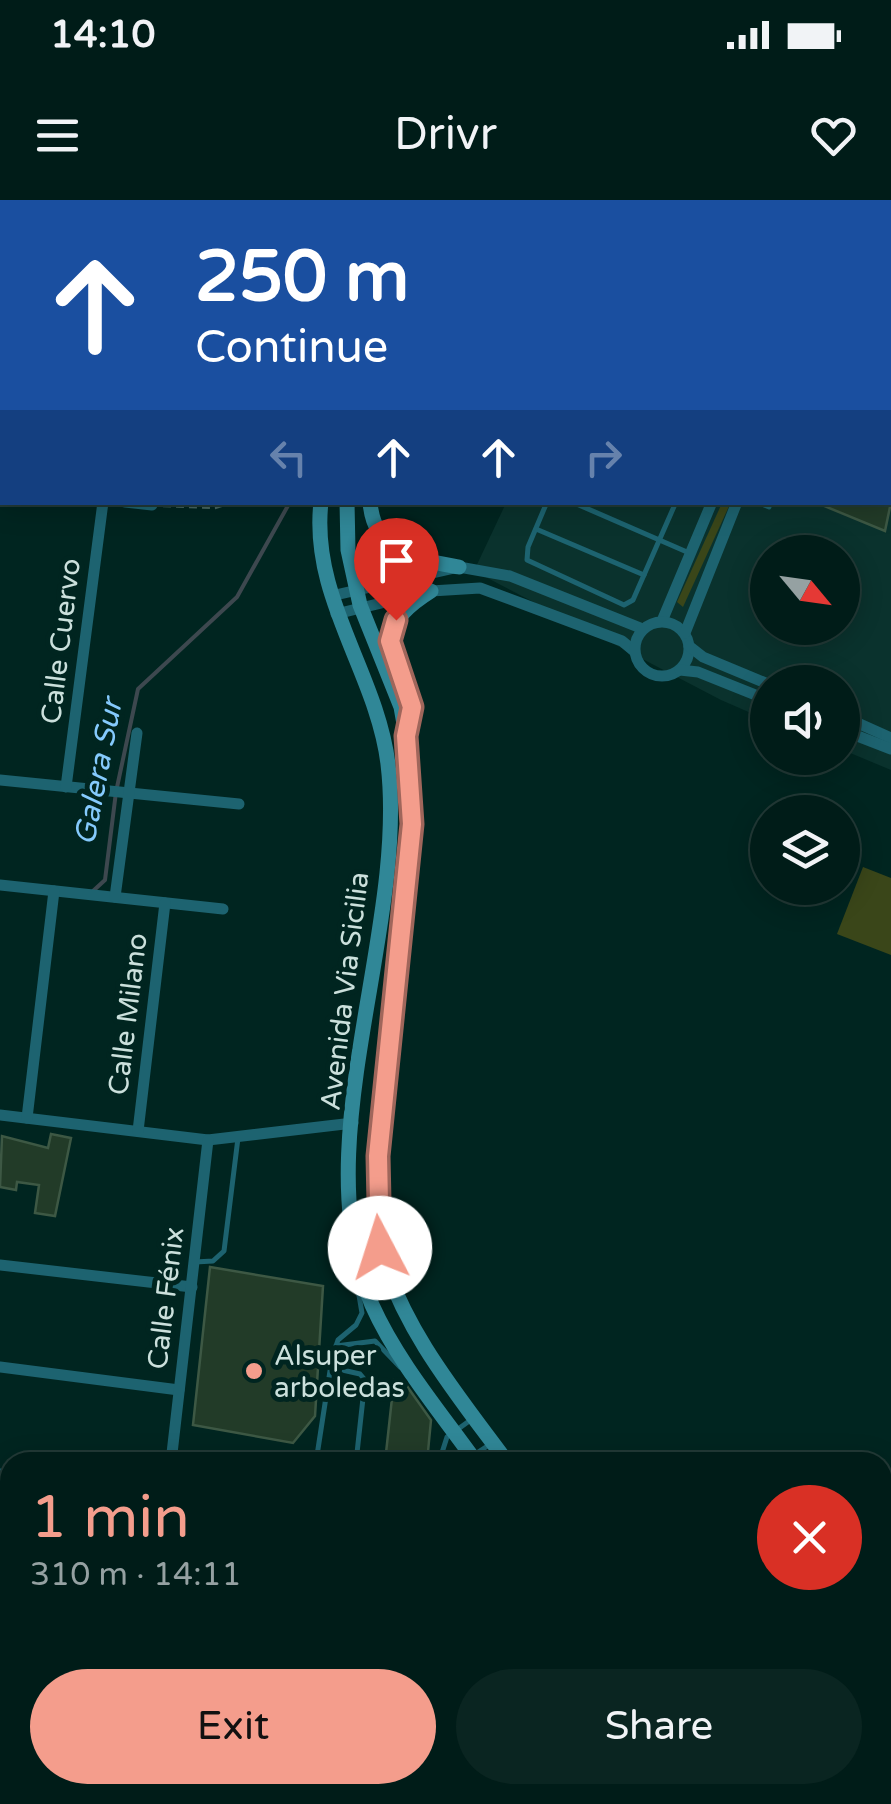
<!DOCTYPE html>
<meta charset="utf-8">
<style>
:root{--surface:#001c18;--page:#0a2521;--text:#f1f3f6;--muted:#95a1a2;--line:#223a37;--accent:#f49d8c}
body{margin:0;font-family:"Varela Round",sans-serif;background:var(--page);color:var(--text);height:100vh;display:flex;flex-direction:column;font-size:38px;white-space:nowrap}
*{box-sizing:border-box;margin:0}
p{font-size:32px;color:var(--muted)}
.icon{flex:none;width:55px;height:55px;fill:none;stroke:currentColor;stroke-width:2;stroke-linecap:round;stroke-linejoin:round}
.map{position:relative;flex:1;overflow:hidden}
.panel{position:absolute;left:0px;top:1252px;width:892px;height:352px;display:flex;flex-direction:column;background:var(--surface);border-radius:30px 30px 0 0;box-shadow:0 5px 25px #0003,0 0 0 2px var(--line)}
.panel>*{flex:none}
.top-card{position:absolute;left:0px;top:0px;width:892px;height:305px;box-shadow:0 5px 25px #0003,0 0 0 2px var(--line);background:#1a4fa0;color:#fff;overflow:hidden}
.needle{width:65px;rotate:119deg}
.buttons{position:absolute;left:750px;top:335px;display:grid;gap:20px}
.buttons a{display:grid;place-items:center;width:110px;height:110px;border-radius:50%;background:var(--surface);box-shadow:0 5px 25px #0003,0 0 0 2px var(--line);font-size:50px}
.pin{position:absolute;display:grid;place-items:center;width:85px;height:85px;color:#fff;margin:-102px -42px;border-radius:50% 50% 50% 0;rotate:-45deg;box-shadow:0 0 10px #0007}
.pin .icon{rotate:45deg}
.me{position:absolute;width:110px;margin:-55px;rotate:355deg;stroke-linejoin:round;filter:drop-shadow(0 0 8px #0008)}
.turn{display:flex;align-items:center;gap:35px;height:210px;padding:0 30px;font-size:45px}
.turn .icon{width:130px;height:130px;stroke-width:2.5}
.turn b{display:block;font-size:70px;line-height:85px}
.lanes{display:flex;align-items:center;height:95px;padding:0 30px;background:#0003;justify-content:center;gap:50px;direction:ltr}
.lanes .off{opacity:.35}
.round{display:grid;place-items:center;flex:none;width:105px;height:105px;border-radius:52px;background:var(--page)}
.overview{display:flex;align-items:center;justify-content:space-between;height:170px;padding:0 30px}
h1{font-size:60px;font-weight:600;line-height:75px;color:var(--accent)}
.action{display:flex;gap:20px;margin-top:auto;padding:20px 30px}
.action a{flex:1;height:115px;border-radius:60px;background:var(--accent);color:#111;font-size:40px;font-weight:600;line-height:115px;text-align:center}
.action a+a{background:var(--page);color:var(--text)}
.status{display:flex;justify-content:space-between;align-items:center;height:70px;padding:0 50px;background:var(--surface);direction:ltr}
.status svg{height:28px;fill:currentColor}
header{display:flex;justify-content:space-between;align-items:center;height:130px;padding:0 30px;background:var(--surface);font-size:45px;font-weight:600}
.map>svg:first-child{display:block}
</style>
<div class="status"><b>14:10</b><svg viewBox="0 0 49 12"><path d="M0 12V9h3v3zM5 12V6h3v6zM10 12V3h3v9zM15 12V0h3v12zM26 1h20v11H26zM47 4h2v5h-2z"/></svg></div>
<header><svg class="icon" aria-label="menu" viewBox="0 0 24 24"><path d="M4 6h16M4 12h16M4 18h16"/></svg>Drivr<svg class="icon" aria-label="heart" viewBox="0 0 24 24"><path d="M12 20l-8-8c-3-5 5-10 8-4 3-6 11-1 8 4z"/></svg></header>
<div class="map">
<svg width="891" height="1604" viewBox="0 0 891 1604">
<rect width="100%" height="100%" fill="#002520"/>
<path fill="#0a322d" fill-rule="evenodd" d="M647 0H891V570L843 550 842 482H768L767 520 721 500 474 371 506 303 890 302V2ZM768 352H842V428H768Z"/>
<g fill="#3a4619">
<polygon points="722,303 730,304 683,407 677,402"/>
<polygon points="863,667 891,678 891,755 837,734"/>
<polygon points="253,1595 338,1595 342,1604 252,1604"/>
</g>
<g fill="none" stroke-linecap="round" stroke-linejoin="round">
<g stroke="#3d484f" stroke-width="4">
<polyline points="93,691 105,680 116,592 138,489 237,397 290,302"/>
<polyline points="5,1565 10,1526"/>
</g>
</g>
<g fill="#223b28" stroke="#3d5844" stroke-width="2.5">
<polygon points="891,302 885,331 817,303 817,302"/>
<polygon points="51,934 71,938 55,1016 35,1013 39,985 17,982 16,990 0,987 2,936 48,948"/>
<polygon points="210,1067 323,1086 315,1216 293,1243 193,1225"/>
<polygon points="394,1180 404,1182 431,1220 427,1262 385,1262"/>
</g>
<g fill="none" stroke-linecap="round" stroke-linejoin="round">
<g stroke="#466661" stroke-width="2.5" stroke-dasharray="8 5" stroke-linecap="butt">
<polyline points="423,2 425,0"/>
<polyline points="163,306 215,308 234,302"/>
</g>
<g stroke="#1d6370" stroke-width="5">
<polyline points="172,2 172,0"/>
<polyline points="676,2 677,0"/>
<polyline points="793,2 793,0"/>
<polyline points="890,34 891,33"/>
<polyline points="890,106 891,106"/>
<polyline points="890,159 891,157"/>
<polyline points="890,183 891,184"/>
<polyline points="547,302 528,347 527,360 624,405 633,400 676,302"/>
<polyline points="572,302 687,352"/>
<polyline points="757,302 769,307"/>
<polyline points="536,329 644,375"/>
<polyline points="195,1062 213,1061 224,1051 238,938"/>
<polyline points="336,1146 375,1141 400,1167"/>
<polyline points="329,1167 360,1174 365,1180 356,1262"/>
<polyline points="199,1257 243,1261"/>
<polyline points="316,1262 332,1158 338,1140 356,1125 362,1113 353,1060"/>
<polyline points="439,1262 447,1237 472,1219"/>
<polyline points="463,1262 489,1245"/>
</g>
<g stroke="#1d6370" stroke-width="11">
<polyline points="78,2 79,0"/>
<polyline points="821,2 822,0"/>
<polyline points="880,2 884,0"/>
<polyline points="0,17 2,17"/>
<polyline points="0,107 2,107"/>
<polyline points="0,281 2,267"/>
<polyline points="0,290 2,290"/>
<polyline points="125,302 152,305"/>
<polyline points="331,396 459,367 510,376 643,429"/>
<polyline points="336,414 431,391 480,388 622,441 634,451"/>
<polyline points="662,421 712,302"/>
<circle cx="662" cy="449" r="27"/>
<polyline points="685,433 737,302"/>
<polyline points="689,446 703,457 768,484"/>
<polyline points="680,470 698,472 768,500"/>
<polyline points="842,516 891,538"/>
<polyline points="842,530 891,549"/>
<polyline points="0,580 239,604"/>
<polyline points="66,587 103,302"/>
<polyline points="0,685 223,709"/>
<polyline points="115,697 137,533"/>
<polyline points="0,915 208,940 353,923"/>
<polyline points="27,918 54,691"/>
<polyline points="138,931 165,703"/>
<polyline points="0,1065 192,1087"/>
<polyline points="0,1167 179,1190"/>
<polyline points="171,1262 208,940"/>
<polyline points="0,1274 10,1276"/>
<polyline points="0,1496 10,1501"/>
<polyline points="405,1595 409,1604"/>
<polyline points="5,1604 10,1564"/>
<polyline points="116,1604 118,1595"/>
<polyline points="242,1604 243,1595"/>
</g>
<g stroke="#308797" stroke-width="15">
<polyline points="454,2 456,0"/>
<polyline points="483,2 484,0"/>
<path d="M321 302C310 398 377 473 388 564 408 731 303 946 372 1105 397 1161 441 1213 476 1262"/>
<path d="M347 302 348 350 360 405 401 507 411 564 413 624 375 990C377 1009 376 1032 381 1051 403 1130 459 1197 507 1262"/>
<path d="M370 302C374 354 416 359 459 367"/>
<path d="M409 528C428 473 343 446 431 391"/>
<polyline points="541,1595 546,1604"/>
<polyline points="563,1595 568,1604"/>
</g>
<g stroke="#2ba5b9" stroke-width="18">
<polyline points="0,1387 10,1388"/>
<polyline points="0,1412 10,1413"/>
<polyline points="882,1451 891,1450"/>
<polyline points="882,1485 891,1484"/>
</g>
</g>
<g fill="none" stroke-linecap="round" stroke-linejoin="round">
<defs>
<polyline id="route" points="380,1048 378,956 412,624 406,536 412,507 390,441 396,420"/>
</defs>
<use href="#route" stroke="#9f665b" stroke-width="25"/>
<use href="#route" stroke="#f49d8c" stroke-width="18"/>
</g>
<circle fill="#f49d8c" stroke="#002520" stroke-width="4" cx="254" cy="1171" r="10"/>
<g text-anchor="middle" stroke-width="10" stroke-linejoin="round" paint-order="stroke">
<g font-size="28" fill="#cbe0dc" stroke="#002520">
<text transform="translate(60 441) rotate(-83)" y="10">Calle Cuervo</text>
<text transform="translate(344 791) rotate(-83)" y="10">Avenida Via Sicilia</text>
<text transform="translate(127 814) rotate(-83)" y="10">Calle Milano</text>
<text transform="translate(165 1098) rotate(-83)" y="10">Calle Fénix</text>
</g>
<g font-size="28" fill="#cbe0dc" stroke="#002520" text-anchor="start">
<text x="274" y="1165">Alsuper<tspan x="274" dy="32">arboledas</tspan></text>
</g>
<g font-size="30" font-style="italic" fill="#85cafd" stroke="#002520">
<text transform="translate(98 572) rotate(-79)" y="10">Galera Sur</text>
</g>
</g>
</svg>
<div class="buttons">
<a><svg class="needle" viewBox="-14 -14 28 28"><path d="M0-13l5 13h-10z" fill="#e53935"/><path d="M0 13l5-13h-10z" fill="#95a1a2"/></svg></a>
<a><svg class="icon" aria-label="sound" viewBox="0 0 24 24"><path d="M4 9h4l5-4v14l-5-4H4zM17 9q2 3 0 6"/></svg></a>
<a><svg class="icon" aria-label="layers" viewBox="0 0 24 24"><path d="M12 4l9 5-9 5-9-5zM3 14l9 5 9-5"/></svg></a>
</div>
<div class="pin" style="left:396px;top:420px;background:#d93025"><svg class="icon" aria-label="arrive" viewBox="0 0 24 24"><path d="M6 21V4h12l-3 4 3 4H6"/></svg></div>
<svg class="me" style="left:380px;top:1048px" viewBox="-20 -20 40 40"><circle r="19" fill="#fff"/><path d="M0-13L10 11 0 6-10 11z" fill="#f49d8c"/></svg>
<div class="top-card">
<div class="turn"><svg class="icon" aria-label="ahead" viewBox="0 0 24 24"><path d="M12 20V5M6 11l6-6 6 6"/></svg><div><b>250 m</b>Continue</div></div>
<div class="lanes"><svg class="icon off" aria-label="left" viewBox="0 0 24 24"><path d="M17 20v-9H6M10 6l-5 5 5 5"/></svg><svg class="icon" aria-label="ahead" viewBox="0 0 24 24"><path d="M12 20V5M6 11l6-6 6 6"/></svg><svg class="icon" aria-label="ahead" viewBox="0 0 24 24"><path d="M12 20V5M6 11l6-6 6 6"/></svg><svg class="icon off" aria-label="right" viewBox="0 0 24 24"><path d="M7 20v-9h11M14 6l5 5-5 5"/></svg></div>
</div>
<section class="panel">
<div class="overview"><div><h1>1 min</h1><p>310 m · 14:11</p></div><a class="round" style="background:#d93025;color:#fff"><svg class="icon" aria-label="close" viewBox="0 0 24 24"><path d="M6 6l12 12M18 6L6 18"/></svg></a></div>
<div class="action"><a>Exit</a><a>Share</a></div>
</section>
</div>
